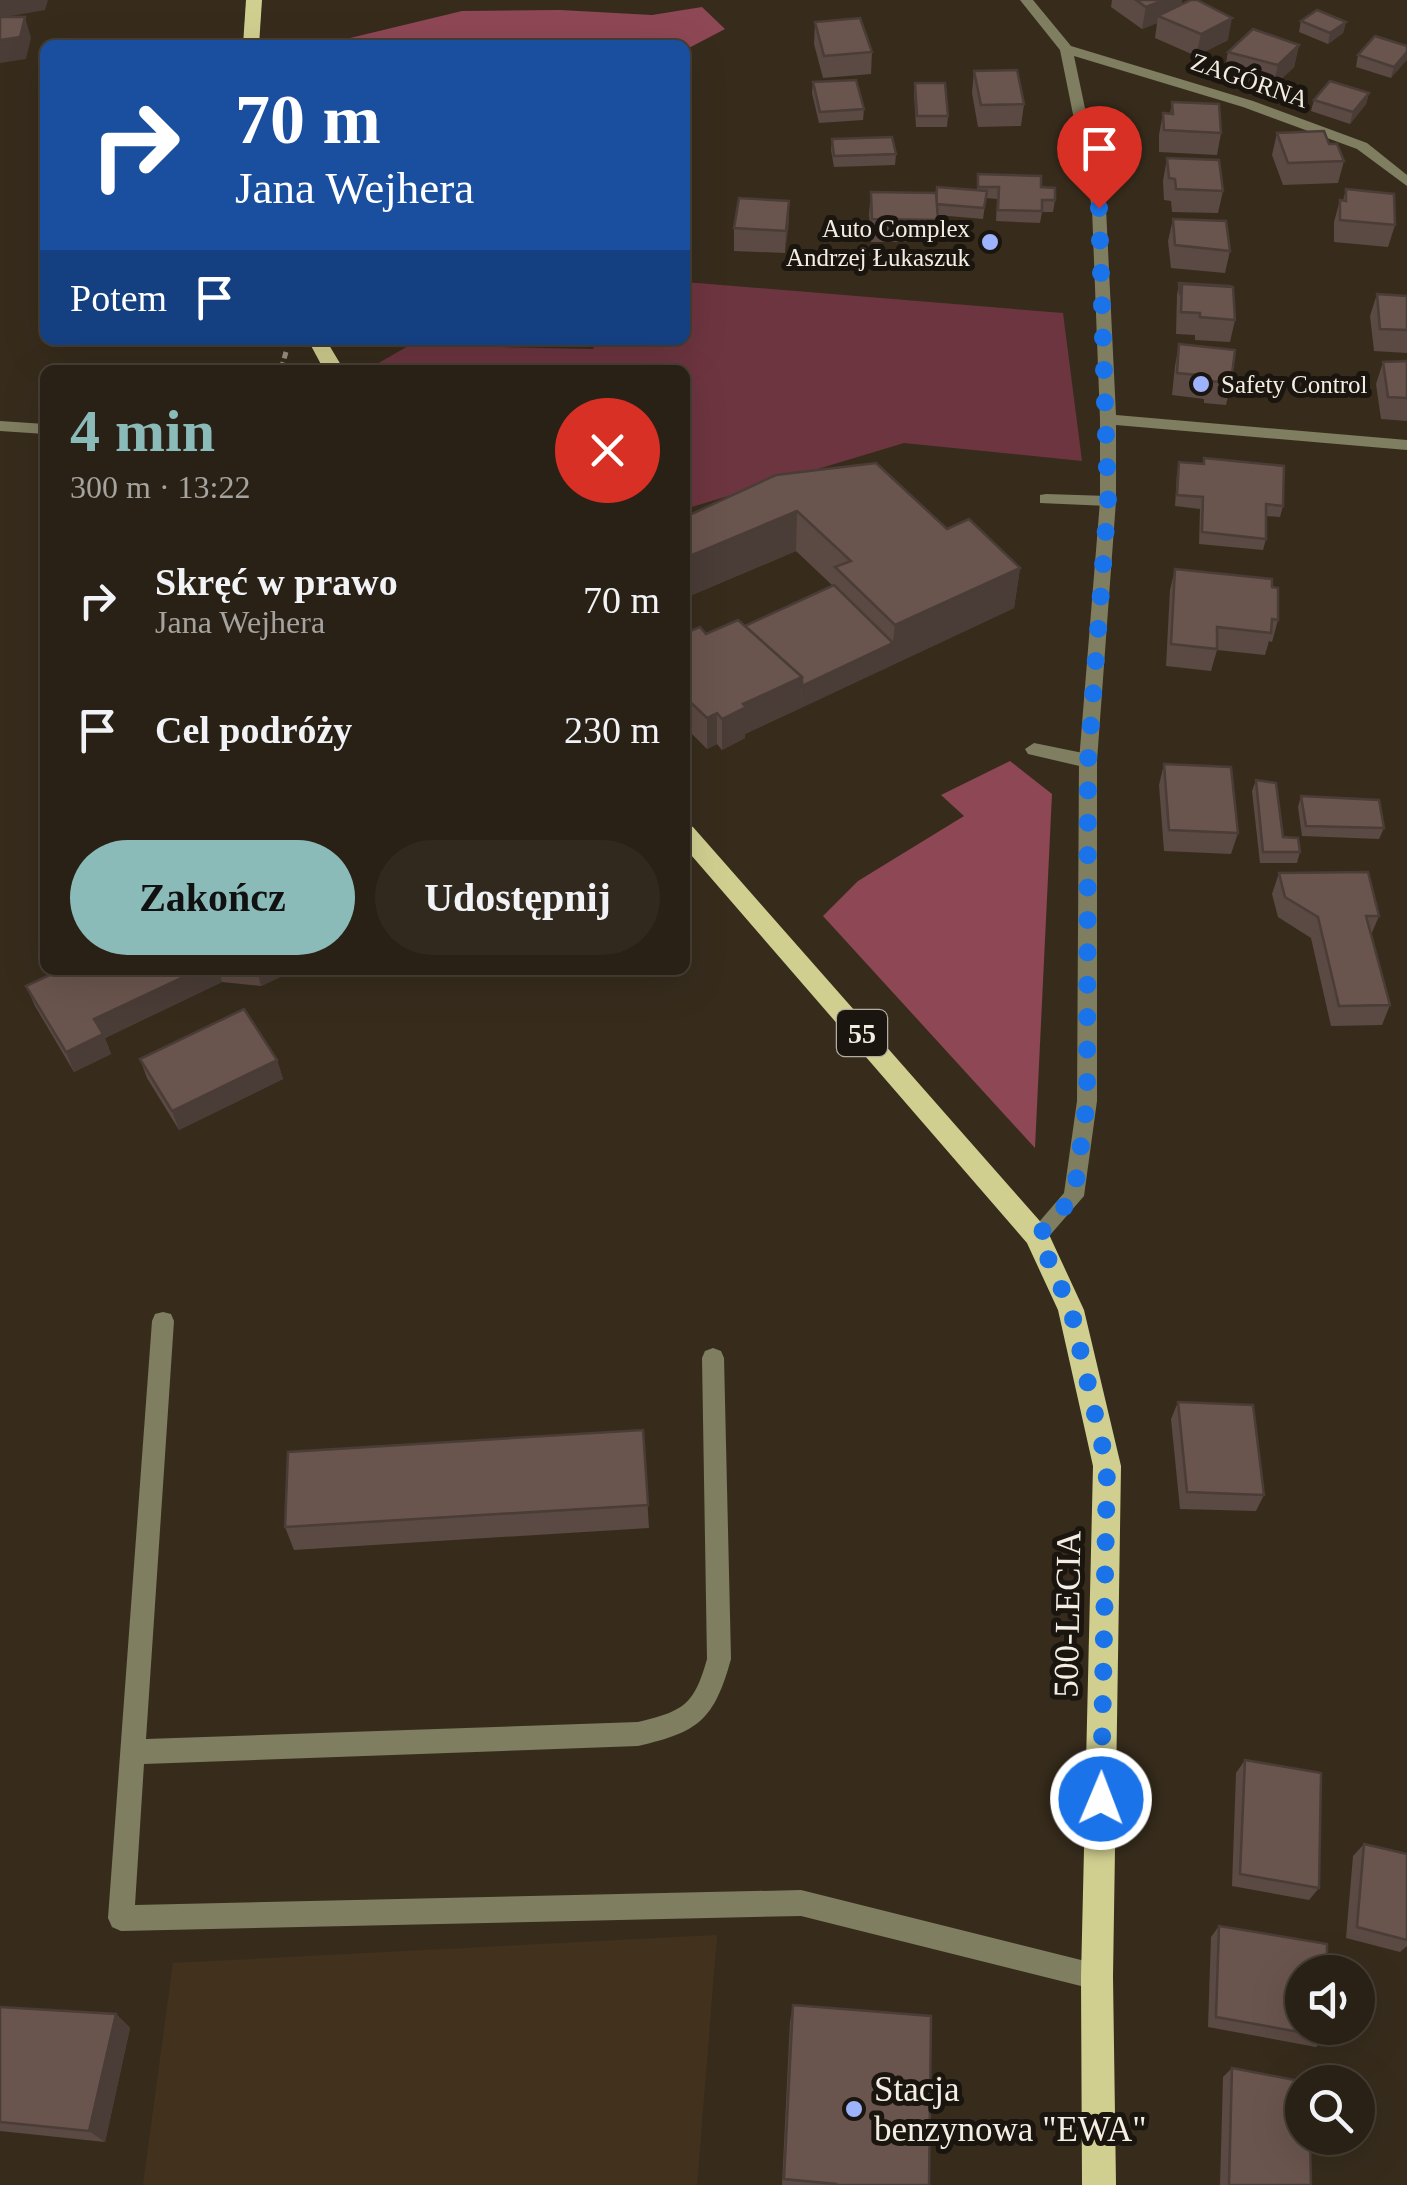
<!DOCTYPE html>
<html lang="pl">
<meta charset="utf-8">
<style>
:root{--surface:#292115;--page:#31291e;--text:#f1f3f6;--muted:#a5a3a0;--line:#453e34;--accent:#8bbbb9}
body{margin:0;font-family:Georgia,serif;background:var(--page);color:var(--text);height:100vh;display:flex;flex-direction:column;font-size:38px;white-space:nowrap}
*{box-sizing:border-box;margin:0}
p{font-size:32px;color:var(--muted)}
.icon{flex:none;width:55px;height:55px;fill:none;stroke:currentColor;stroke-width:2;stroke-linecap:round;stroke-linejoin:round}
.map{position:relative;flex:1;overflow:hidden}
.sheet{position:absolute;left:40px;top:365px;width:650px;height:610px;display:flex;flex-direction:column;background:var(--surface);border-radius:15px;box-shadow:0 10px 40px #0002,0 0 0 2px var(--line)}
.sheet>*{flex:none}
.hud{position:absolute;left:40px;top:40px;width:650px;height:305px;border-radius:15px;box-shadow:0 10px 40px #0002,0 0 0 2px var(--line);background:#1a4fa0;color:#fff;overflow:hidden}
.controls{position:absolute;left:1285px;top:1955px;display:grid;gap:20px}
.controls a{display:grid;place-items:center;width:90px;height:90px;border-radius:50%;background:var(--surface);box-shadow:0 10px 40px #0002,0 0 0 2px var(--line);font-size:50px}
.pin{position:absolute;display:grid;place-items:center;width:85px;height:85px;color:#fff;margin:-102px -42px;border-radius:50% 50% 50% 0;rotate:-45deg;box-shadow:0 0 10px #0007}
.pin .icon{rotate:45deg}
.me{position:absolute;width:110px;margin:-55px;rotate:1deg;stroke-linejoin:round;filter:drop-shadow(0 0 8px #0008)}
.turn{display:flex;align-items:center;gap:35px;height:210px;padding:0 30px;font-size:45px}
.turn .icon{width:130px;height:130px;stroke-width:2.5}
.turn b{display:block;font-size:70px;line-height:85px}
.then{display:flex;align-items:center;height:95px;padding:0 30px;background:#0003;gap:20px;font-size:38px}
.round{display:grid;place-items:center;flex:none;width:105px;height:105px;border-radius:52px;background:var(--page)}
.overview{display:flex;align-items:center;justify-content:space-between;height:170px;padding:0 30px}
h1{font-size:60px;font-weight:700;line-height:75px;color:var(--accent)}
.action{display:flex;gap:20px;margin-top:auto;padding:20px 30px}
.action a{flex:1;height:115px;border-radius:60px;background:var(--accent);color:#111;font-size:40px;font-weight:700;line-height:115px;text-align:center}
.action a+a{background:var(--page);color:var(--text)}
ul{padding:0;list-style:none}
li{display:flex;align-items:center;gap:30px;height:130px;padding:0 30px}
li div{flex:1}
li b{display:block;font-size:38px}
li em{font-style:normal}
.map>svg:first-child{display:block}
</style>
<div class="map">
<svg width="1407" height="2185" viewBox="0 0 1407 2185">
<rect width="100%" height="100%" fill="#372c1c"/>
<polygon fill="#42321d" points="717,1935 697,2185 143,2185 173,1963"/>
<polygon fill="#6d3540" points="685,282 1063,313 1082,461 904,443 685,509 685,370 379,370 375,365 410,345 593,349 598,340 685,340"/>
<g fill="#8e4755">
<polygon points="702,7 725,29 685,50 685,45 321,45 462,11 560,10 652,15"/>
<polygon points="1010,761 1052,794 1035,1148 823,916 858,881 964,816 941,795"/>
</g>
<g fill="none" stroke-linecap="round" stroke-linejoin="round">
<polyline stroke="#9b9285" stroke-width="5" stroke-dasharray="8 4" stroke-linecap="butt" points="281,370 286,352"/>
<g fill="#7f7e60" fill-rule="evenodd">
<polygon points="1046,494 1108,496 1116,501 1108,506 1040,503 1040,495"/>
<polygon points="1034,743 1088,754 1097,761 1088,768 1028,754 1025,749"/>
<path d="M163 1312 171 1314 174 1321 146 1739 638 1722C684 1711 694 1705 707 1659L702 1358 705 1351 713 1348 721 1351 724 1358 731 1659C714 1720 699 1732 638 1746L144 1764 135 1905 801 1890 1097 1964 1106 1968 1110 1977 1106 1986 1097 1990 801 1916 121 1931 112 1927 108 1918 152 1321 155 1314Z"/>
</g>
<g fill="#7f7e60" fill-rule="evenodd">
<polygon points="1020,0 1033,0 1071,46 1253,101 1367,143 1407,175 1407,186 1357,149 1243,107 1074,56 1106,208 1116,415 1407,440 1407,450 1116,425 1116,501 1097,761 1097,1101 1084,1196 1044,1242 1037,1245 1030,1242 1027,1236 1064,1193 1077,1101 1079,761 1100,501 1100,419 1092,208 1060,50"/>
<polygon points="0,421 45,424 45,434 0,431"/>
</g>
<g fill="#d1cf90" fill-rule="evenodd">
<polygon points="246,0 262,0 259,45 243,45"/>
<polygon points="308,340 326,340 344,370 324,370"/>
<polygon points="685,824 693,827 1046,1228 1084,1310 1121,1466 1113,1977 1116,2185 1082,2185 1081,1977 1093,1466 1058,1310 1027,1243 685,848"/>
</g>
</g>
<g fill="#5b4943">
<polygon points="1112,0 1182,0 1181,5 1228,40 1196,56 1155,38 1157,23 1142,29 1111,7"/>
<polygon points="1301,21 1346,22 1343,33 1328,44 1299,32"/>
<polygon points="815,22 872,52 871,74 823,78 814,44"/>
<polygon points="1299,45 1294,67 1273,87 1224,74 1228,52"/>
<polygon points="1407,46 1391,78 1356,67 1358,55"/>
<polygon points="974,71 1024,104 1021,126 978,127 972,93"/>
<polygon points="813,82 864,109 863,120 819,123 812,93"/>
<polygon points="915,83 948,116 947,127 916,127 914,94"/>
<polygon points="1369,93 1366,104 1350,124 1311,111 1314,100"/>
<polygon points="1172,102 1221,133 1217,155 1159,152 1159,135 1163,113 1170,114"/>
<polygon points="1277,133 1329,144 1344,161 1338,183 1283,185 1272,155"/>
<polygon points="832,139 896,154 895,165 834,167 831,150"/>
<polygon points="1167,158 1223,191 1218,213 1172,212 1171,201 1164,200 1163,181"/>
<polygon points="978,174 1041,187 1055,200 1053,212 1042,212 1040,223 996,221 997,199 986,198 983,219 937,215 936,242 871,242 869,214 871,192 936,193 977,190"/>
<polygon points="1346,189 1395,225 1388,247 1334,242 1334,222 1340,200 1343,201"/>
<polygon points="789,201 785,253 734,251 734,228"/>
<polygon points="1173,219 1230,251 1225,273 1171,268 1168,241"/>
<polygon points="1179,283 1235,320 1230,342 1195,340 1195,335 1176,334 1177,295"/>
<polygon points="1377,294 1407,296 1407,353 1374,351 1370,316"/>
<polygon points="1179,344 1231,383 1226,405 1204,403 1204,399 1172,395 1175,366"/>
<polygon points="1407,361 1407,421 1381,419 1376,384 1383,362"/>
<polygon points="1204,458 1283,506 1280,517 1266,516 1266,539 1263,550 1199,544 1200,509 1175,506 1177,473 1179,462 1203,464"/>
<polygon points="776,475 1020,568 1014,608 745,734 745,738 722,750 717,744 707,749 685,727 685,633 706,634 745,626 833,586 796,551 685,598 685,517"/>
<polygon points="1175,569 1272,587 1278,620 1272,642 1269,641 1265,655 1217,650 1211,671 1166,666 1170,590"/>
<polygon points="1164,764 1238,833 1231,854 1164,851 1159,785"/>
<polygon points="1256,780 1283,837 1300,852 1297,863 1260,863 1252,791"/>
<polygon points="1301,796 1384,828 1379,839 1302,836 1298,807"/>
<polygon points="1279,873 1379,916 1371,935 1390,1005 1382,1025 1331,1026 1311,938 1278,917 1272,894"/>
<polygon points="60,970 295,970 261,986 222,982 105,1038 111,1054 74,1072 35,1006 26,986"/>
<polygon points="140,1059 277,1060 283,1079 179,1130 147,1078"/>
<polygon points="1178,1402 1264,1495 1256,1511 1180,1509 1171,1419"/>
<polygon points="643,1430 649,1528 294,1550 285,1527"/>
<polygon points="1245,1760 1319,1888 1309,1900 1232,1886 1236,1773"/>
<polygon points="1364,1844 1407,1854 1407,1946 1400,1952 1346,1938 1353,1856"/>
<polygon points="1219,1926 1327,2037 1316,2047 1208,2027 1211,1937"/>
<polygon points="793,2005 929,2185 782,2185 790,2022"/>
<polygon points="0,2007 116,2014 130,2028 105,2142 0,2131"/>
<polygon points="1232,2068 1311,2185 1220,2185 1223,2077"/>
</g>
<g fill="#4a3c37">
<polygon points="0,0 48,0 45,10 0,18"/>
<polygon points="1164,0 1182,0 1180,14 1158,16 1157,23 1142,29 1146,7"/>
<polygon points="25,17 31,38 26,59 0,63 0,40"/>
<polygon points="1232,18 1228,40 1196,56 1201,34"/>
<polygon points="1346,22 1343,33 1328,44 1330,33"/>
<polygon points="1299,45 1294,67 1273,87 1278,65"/>
<polygon points="1407,52 1407,60 1391,78 1394,67"/>
<polygon points="1369,93 1366,104 1350,124 1353,112"/>
<polygon points="789,201 789,223 785,253 786,231"/>
<polygon points="797,511 796,551 685,598 685,558"/>
<polygon points="1020,568 1014,608 801,708 802,686 893,643 895,625"/>
<polygon points="802,677 801,708 745,734 745,738 722,750 722,719 743,704"/>
<polygon points="717,713 717,744 707,749 707,718"/>
<polygon points="187,970 219,970 222,982 105,1038 111,1054 74,1072 66,1052 94,1019 188,975"/>
<polygon points="257,970 295,970 261,986"/>
<polygon points="277,1060 283,1079 179,1130 172,1111"/>
<polygon points="116,2014 130,2028 105,2142 89,2131"/>
</g>
<g fill="#6a554e" stroke="#4a3c37" stroke-width="2.5">
<polygon points="1136,0 1164,0 1146,7"/>
<polygon points="1191,0 1197,0 1232,18 1201,34 1158,16"/>
<polygon points="1317,10 1346,22 1330,33 1301,21"/>
<polygon points="0,17 25,17 20,37 0,40"/>
<polygon points="860,18 872,52 824,56 815,22"/>
<polygon points="1253,29 1299,45 1278,65 1228,52"/>
<polygon points="1375,36 1407,46 1407,52 1394,67 1358,55"/>
<polygon points="1017,70 1024,104 981,105 974,71"/>
<polygon points="856,80 864,109 820,112 813,82"/>
<polygon points="1330,81 1369,93 1353,112 1314,100"/>
<polygon points="915,83 945,83 948,116 917,116"/>
<polygon points="1172,102 1219,104 1221,133 1164,130 1163,113 1173,114"/>
<polygon points="1324,131 1329,144 1337,144 1344,161 1288,163 1277,133"/>
<polygon points="892,137 896,154 834,156 832,139"/>
<polygon points="1167,158 1219,160 1223,191 1176,189 1175,179 1169,178"/>
<polygon points="978,174 1041,176 1041,187 1055,188 1055,200 1042,200 1042,211 998,210 999,187 978,187"/>
<polygon points="937,187 987,191 984,208 936,204"/>
<polygon points="1346,189 1394,194 1395,225 1340,220 1340,200 1346,201"/>
<polygon points="871,192 936,193 938,220 872,219"/>
<polygon points="739,198 789,201 786,231 734,228"/>
<polygon points="1173,219 1226,221 1230,251 1175,245"/>
<polygon points="1179,283 1230,286 1230,287 1182,284 1180,295"/>
<polygon points="1182,284 1233,287 1235,320 1200,317 1200,313 1181,312"/>
<polygon points="1377,294 1407,296 1407,330 1380,329"/>
<polygon points="1179,344 1235,350 1231,383 1209,381 1209,376 1177,373"/>
<polygon points="1407,361 1407,398 1388,397 1383,362"/>
<polygon points="1204,458 1284,466 1283,506 1266,504 1266,539 1202,532 1203,497 1177,495 1179,462 1204,464"/>
<polygon points="876,463 947,529 969,519 1020,568 895,625 835,567 851,561 797,511 685,558 685,517 776,475"/>
<polygon points="1175,569 1272,579 1272,587 1278,588 1278,620 1272,619 1271,633 1217,627 1217,649 1171,644"/>
<polygon points="834,585 893,643 802,686 802,677 745,626"/>
<polygon points="738,620 802,677 743,704 746,707 722,719 717,713 707,718 685,697 685,633 700,627 706,634"/>
<polygon points="1164,764 1231,767 1238,833 1169,830"/>
<polygon points="1256,780 1276,783 1283,837 1298,838 1300,852 1263,852"/>
<polygon points="1301,796 1379,800 1384,828 1306,826"/>
<polygon points="1368,872 1379,916 1366,916 1390,1005 1339,1006 1318,917 1285,897 1279,873"/>
<polygon points="60,970 186,970 188,975 94,1019 103,1034 66,1052 26,986"/>
<polygon points="244,1009 277,1060 172,1111 140,1059"/>
<polygon points="1178,1402 1253,1405 1264,1495 1187,1492"/>
<polygon points="643,1430 648,1505 285,1527 288,1452"/>
<polygon points="1245,1760 1321,1773 1319,1888 1240,1874"/>
<polygon points="1364,1844 1407,1854 1407,1940 1357,1927"/>
<polygon points="1219,1926 1327,1944 1327,1972 1302,1972 1302,2028 1327,2028 1327,2037 1216,2017"/>
<polygon points="793,2005 931,2016 929,2185 836,2185 836,2184 784,2179"/>
<polygon points="0,2007 116,2014 89,2131 0,2122"/>
<polygon points="1232,2068 1305,2082 1302,2082 1302,2138 1310,2138 1311,2185 1229,2185"/>
</g>
<g fill="none" stroke-linecap="round" stroke-linejoin="round">
<polyline stroke="#1a73e8" stroke-width="18" stroke-dasharray="0 32.4" points="1099,208 1108,501 1088,761 1087,1101 1074,1196 1038,1236 1071,1310 1107,1466 1101,1799"/>
</g>
<g fill="#9eb3fd" stroke="#1a150e" stroke-width="4">
<circle cx="990" cy="242" r="10"/>
<circle cx="1201" cy="384" r="10"/>
<circle cx="854" cy="2109" r="10"/>
</g>
<g text-anchor="middle" stroke-width="10" stroke-linejoin="round" paint-order="stroke">
<g font-size="25" fill="#f4ede3" stroke="#1a150e">
<text transform="translate(1250 80) rotate(19)" y="9">ZAGÓRNA</text>
</g>
<g font-size="25" fill="#f4ede3" stroke="#1a150e" text-anchor="end">
<text x="970" y="237">Auto Complex<tspan x="970" dy="29">Andrzej Łukaszuk</tspan></text>
<text x="1221" y="393" text-anchor="start">Safety Control</text>
</g>
<rect fill="#1a150e" stroke="#b3aca3" stroke-width="2.5" x="837" y="1010" width="50" height="46" rx="8"/>
<g font-size="28" font-weight="bold" fill="#f4ede3">
<text x="862" y="1043">55</text>
</g>
<g font-size="35" fill="#f4ede3" stroke="#1a150e">
<text transform="translate(1067 1614) rotate(-89)" y="12">500-LECIA</text>
</g>
<g font-size="35" fill="#f4ede3" stroke="#1a150e" text-anchor="start">
<text x="874" y="2101">Stacja<tspan x="874" dy="40">benzynowa "EWA"</tspan></text>
</g>
</g>
</svg>
<div class="controls">
<a><svg class="icon" aria-label="sound" viewBox="0 0 24 24"><path d="M4 9h4l5-4v14l-5-4H4zM17 9q2 3 0 6"/></svg></a>
<a><svg class="icon" aria-label="search" viewBox="0 0 24 24"><circle cx="10" cy="10" r="6"/><path d="M15 15l6 6"/></svg></a>
</div>
<div class="pin" style="left:1099px;top:208px;background:#d93025"><svg class="icon" aria-label="arrive" viewBox="0 0 24 24"><path d="M6 21V4h12l-3 4 3 4H6"/></svg></div>
<svg class="me" style="left:1101px;top:1799px" viewBox="-20 -20 40 40"><circle r="17" fill="#1a73e8" stroke="#fff" stroke-width="3"/><path d="M0-11L8 9 0 5-8 9z" fill="#fff"/></svg>
<div class="hud">
<div class="turn"><svg class="icon" aria-label="right" viewBox="0 0 24 24"><path d="M7 20v-9h11M14 6l5 5-5 5"/></svg><div><b>70 m</b>Jana Wejhera</div></div>
<div class="then">Potem<svg class="icon" aria-label="arrive" viewBox="0 0 24 24"><path d="M6 21V4h12l-3 4 3 4H6"/></svg></div>
</div>
<section class="sheet">
<div class="overview"><div><h1>4 min</h1><p>300 m · 13:22</p></div><a class="round" style="background:#d93025;color:#fff"><svg class="icon" aria-label="close" viewBox="0 0 24 24"><path d="M6 6l12 12M18 6L6 18"/></svg></a></div>
<ul>
<li><svg class="icon" aria-label="right" viewBox="0 0 24 24"><path d="M7 20v-9h11M14 6l5 5-5 5"/></svg><div><b>Skręć w prawo</b><p>Jana Wejhera</p></div><em>70 m</em></li>
<li><svg class="icon" aria-label="arrive" viewBox="0 0 24 24"><path d="M6 21V4h12l-3 4 3 4H6"/></svg><div><b>Cel podróży</b></div><em>230 m</em></li>
</ul>
<div class="action"><a>Zakończ</a><a>Udostępnij</a></div>
</section>
</div>
